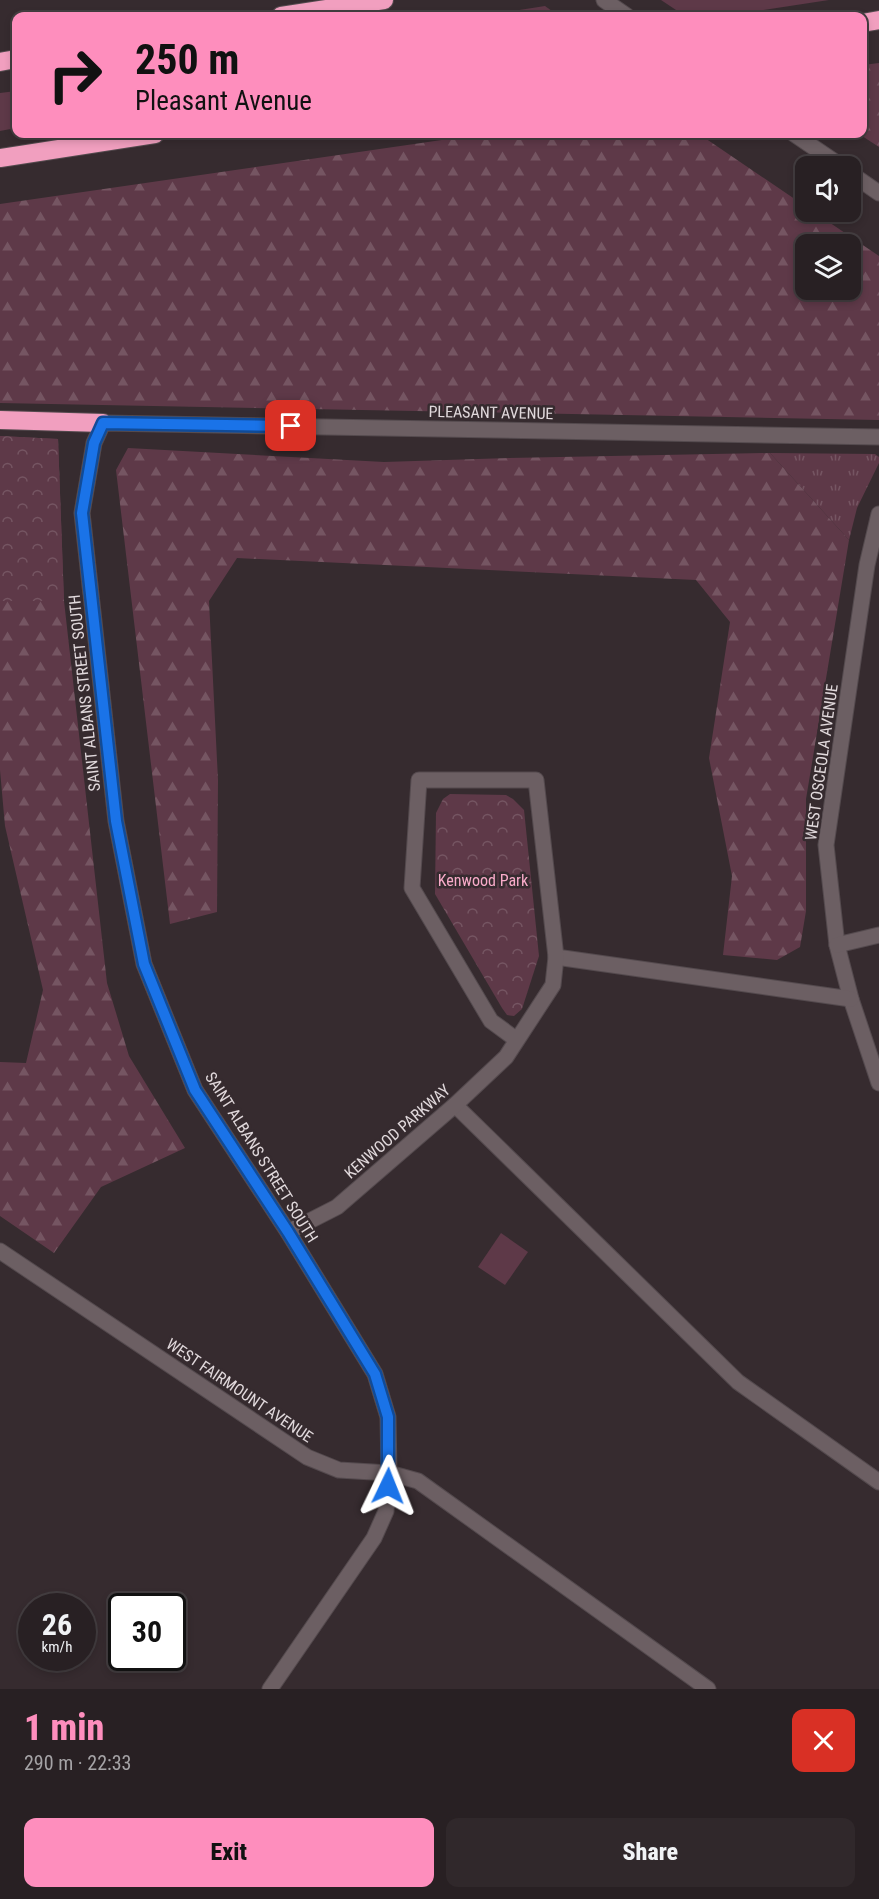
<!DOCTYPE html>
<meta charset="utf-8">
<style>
:root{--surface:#282023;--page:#30282b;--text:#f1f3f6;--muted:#a5a3a6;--line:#443e41;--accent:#fe8ebd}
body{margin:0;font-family:"Roboto Condensed",sans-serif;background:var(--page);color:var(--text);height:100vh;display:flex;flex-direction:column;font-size:22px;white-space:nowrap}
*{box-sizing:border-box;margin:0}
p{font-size:20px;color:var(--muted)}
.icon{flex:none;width:33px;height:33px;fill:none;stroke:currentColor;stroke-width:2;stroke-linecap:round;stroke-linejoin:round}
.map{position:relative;height:1689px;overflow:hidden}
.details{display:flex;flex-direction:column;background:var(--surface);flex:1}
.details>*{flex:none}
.guide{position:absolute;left:12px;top:12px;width:855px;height:126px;border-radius:12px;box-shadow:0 3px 9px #0003,0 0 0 2px var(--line);background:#fe8ebd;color:#111;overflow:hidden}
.buttons{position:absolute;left:795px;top:156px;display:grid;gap:12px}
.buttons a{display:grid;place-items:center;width:66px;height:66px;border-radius:12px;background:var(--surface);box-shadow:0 3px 9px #0003,0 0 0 2px var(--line);font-size:30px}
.speed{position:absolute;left:18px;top:1593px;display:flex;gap:12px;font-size:30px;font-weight:700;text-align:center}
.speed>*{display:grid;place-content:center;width:78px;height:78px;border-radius:50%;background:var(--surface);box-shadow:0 3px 9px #0003,0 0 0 2px var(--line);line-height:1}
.speed small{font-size:15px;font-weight:400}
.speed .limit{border:3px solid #111;border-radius:9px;background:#fff;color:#111}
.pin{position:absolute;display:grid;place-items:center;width:51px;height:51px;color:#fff;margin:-26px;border-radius:12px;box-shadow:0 3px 9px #0006}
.me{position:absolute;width:66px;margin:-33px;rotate:2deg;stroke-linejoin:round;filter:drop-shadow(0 0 4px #0008)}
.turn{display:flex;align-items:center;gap:21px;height:126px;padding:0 24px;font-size:27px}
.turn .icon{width:78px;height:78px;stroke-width:2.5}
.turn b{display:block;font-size:42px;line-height:51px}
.round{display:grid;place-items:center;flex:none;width:63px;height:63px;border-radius:12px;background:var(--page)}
.summary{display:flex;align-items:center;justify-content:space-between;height:102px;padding:0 24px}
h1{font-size:36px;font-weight:800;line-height:45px;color:var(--accent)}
.action{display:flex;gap:12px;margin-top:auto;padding:12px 24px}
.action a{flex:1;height:69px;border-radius:12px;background:var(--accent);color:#111;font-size:24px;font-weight:800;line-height:69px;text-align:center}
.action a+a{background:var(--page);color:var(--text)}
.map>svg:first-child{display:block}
</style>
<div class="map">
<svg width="879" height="1689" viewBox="0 0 879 1689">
<defs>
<pattern id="grass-tufts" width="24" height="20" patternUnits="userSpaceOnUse" patternTransform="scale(1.5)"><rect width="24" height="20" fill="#5e3948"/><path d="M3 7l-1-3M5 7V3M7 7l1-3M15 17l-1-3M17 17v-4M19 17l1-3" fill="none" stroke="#755562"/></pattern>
<pattern id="forest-firs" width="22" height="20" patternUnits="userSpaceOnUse" patternTransform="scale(1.5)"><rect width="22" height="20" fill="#5e3948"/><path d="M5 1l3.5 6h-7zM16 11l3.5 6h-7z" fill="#755562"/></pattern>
<pattern id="park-crowns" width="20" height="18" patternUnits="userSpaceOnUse" patternTransform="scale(1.5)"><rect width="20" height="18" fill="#5e3948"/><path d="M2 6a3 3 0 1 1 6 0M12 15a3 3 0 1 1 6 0" fill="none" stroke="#755562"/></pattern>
</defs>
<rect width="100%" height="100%" fill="#362b2f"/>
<polygon fill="url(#grass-tufts)" points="770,453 875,454 879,457 879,463 857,508 849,540"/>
<g fill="url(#forest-firs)" fill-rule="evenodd">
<polygon points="879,63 879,147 859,134 862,134 863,65"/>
<path d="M483 134H699L805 206 806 212H814L879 256V420L0 403V204ZM850 244V290H806V244Z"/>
<polygon points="0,436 58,439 64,601 107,983 129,1056 185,1148 101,1187 54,1253 0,1216 0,1062 26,1063 43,990 5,826 0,770"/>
<polygon points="128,448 384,462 509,458 770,453 849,540 806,799 806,911 800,947 777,960 723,955 732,876 709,758 730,622 696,580 237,558 209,601 218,780 217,912 170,924 116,470"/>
</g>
<g fill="url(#park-crowns)">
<polygon points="0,436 58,439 64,601 0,601"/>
<polygon points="450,794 506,795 513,799 524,810 539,956 522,1009 514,1016 507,1015 502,1008 435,894 436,813 443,799"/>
</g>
<g fill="#5e3948">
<polygon points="661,0 829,0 725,16 685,16"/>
<polygon points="545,6 559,16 481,16"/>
<polygon points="16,91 16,128 0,131 0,93"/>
<polygon points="501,1233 528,1252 505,1285 478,1267"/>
</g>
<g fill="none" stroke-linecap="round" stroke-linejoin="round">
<defs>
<polyline id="lane" points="455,1105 738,1382 879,1482"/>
<g id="street">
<polyline points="879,514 867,565 826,845 837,945 851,999 879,1083"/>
<polyline points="837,945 879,935"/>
<polyline points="556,957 851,999"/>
<polyline points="288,1232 337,1207 455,1105 506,1057 553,985 556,957 536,780 419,780 412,888 491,1021 517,1040"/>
<polyline points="0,1251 307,1457 339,1470 389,1473 418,1481 708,1689"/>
<polyline points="270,1689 374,1538 386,1511 389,1473 388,1417 375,1374 288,1232 195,1090 144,964 116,821 82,513 94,443 103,423 879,437"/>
</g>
<g id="secondary">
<polyline points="604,0 627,16"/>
<polyline points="794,134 841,166"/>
<polyline points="850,173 879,193"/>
</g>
<g id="highway">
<polyline points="281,16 384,0"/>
<polyline points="862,23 879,20"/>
<polyline points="0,62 16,59"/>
<polyline points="0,158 155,134"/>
<polyline points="0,420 103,423"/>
</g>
</defs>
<use href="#lane" stroke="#544a4e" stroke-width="17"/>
<use href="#street" stroke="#544a4e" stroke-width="17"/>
<use href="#secondary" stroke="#544a4e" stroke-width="17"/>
<use href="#highway" stroke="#544a4e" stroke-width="20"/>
<use href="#lane" stroke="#6c5f63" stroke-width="15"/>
<use href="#street" stroke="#6c5f63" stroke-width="15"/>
<use href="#secondary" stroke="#6c5f63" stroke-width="15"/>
<use href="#highway" stroke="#f19fbf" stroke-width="18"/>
</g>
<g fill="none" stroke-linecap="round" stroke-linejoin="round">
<defs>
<polyline id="route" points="291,426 103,423 94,443 82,513 116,821 144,964 195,1090 288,1232 375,1374 388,1417 388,1486"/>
</defs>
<use href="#route" stroke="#114b97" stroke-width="15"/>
<use href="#route" stroke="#1a73e8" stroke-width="10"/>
</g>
<g text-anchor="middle" stroke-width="5" stroke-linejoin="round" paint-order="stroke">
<g font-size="16" fill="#e1d9dc" stroke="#362b2f">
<text transform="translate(491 412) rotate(1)" y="6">PLEASANT AVENUE</text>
<text transform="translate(84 693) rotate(-96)" y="6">SAINT ALBANS STREET SOUTH</text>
<text transform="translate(821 762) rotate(-82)" y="6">WEST OSCEOLA AVENUE</text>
<text transform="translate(397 1131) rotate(-41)" y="6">KENWOOD PARKWAY</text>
<text transform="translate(262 1157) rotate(58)" y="6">SAINT ALBANS STREET SOUTH</text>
<text transform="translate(240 1390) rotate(34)" y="6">WEST FAIRMOUNT AVENUE</text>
</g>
<g font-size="16" fill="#f8abc9" stroke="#362b2f">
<text x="483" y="886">Kenwood Park</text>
</g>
</g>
</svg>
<div class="buttons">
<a><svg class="icon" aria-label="sound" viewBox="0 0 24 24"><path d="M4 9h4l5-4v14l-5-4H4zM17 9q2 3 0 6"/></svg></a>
<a><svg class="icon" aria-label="layers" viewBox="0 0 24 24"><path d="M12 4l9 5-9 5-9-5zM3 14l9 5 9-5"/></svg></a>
</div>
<div class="speed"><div>26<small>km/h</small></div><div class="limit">30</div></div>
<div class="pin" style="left:291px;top:426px;background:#d93025"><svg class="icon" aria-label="arrive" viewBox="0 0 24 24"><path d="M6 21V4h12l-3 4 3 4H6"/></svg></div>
<svg class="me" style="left:388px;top:1486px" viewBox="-20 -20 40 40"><path d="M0-17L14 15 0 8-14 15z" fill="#1a73e8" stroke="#fff" stroke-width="4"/></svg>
<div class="guide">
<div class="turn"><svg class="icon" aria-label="right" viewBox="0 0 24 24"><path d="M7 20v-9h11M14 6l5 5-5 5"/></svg><div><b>250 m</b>Pleasant Avenue</div></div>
</div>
</div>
<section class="details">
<div class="summary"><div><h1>1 min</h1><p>290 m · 22:33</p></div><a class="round" style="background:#d93025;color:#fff"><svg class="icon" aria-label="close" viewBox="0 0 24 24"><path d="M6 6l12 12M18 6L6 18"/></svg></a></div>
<div class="action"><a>Exit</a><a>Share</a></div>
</section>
